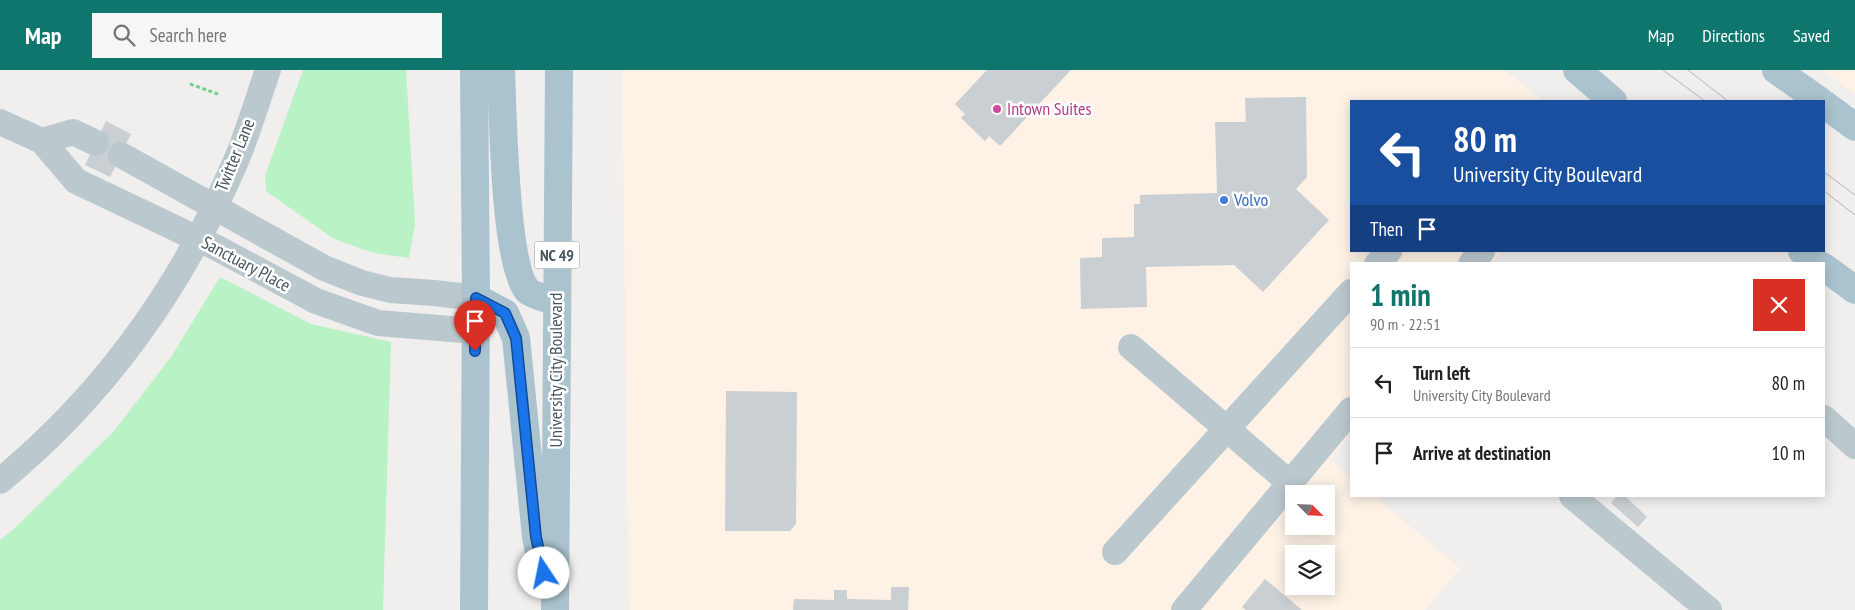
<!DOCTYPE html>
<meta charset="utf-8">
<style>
:root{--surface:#fff;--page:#f6f6f6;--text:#202124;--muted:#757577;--line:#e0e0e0;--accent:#0f766e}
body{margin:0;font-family:"PT Sans Narrow",sans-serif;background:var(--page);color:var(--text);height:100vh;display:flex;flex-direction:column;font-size:19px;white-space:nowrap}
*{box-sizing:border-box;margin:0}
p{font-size:16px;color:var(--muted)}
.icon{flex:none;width:28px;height:28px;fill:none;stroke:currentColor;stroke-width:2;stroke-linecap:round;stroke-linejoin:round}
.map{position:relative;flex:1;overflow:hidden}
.sheet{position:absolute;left:1350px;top:192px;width:475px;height:235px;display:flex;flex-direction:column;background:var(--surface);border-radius:0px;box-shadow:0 2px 12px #0003}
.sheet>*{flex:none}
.top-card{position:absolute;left:1350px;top:30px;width:475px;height:152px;border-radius:0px;box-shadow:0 2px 12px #0003;background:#1a4fa0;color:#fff;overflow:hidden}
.needle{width:32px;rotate:114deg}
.buttons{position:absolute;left:1285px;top:415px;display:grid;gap:10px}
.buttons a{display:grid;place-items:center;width:50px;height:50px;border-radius:0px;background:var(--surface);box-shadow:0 2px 12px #0003;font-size:25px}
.pin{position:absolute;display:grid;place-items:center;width:42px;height:42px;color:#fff;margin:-51px -21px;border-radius:50% 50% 50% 0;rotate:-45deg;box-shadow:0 0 5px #0007}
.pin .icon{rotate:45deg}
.me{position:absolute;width:55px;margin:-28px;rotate:349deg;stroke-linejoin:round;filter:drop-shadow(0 0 4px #0008)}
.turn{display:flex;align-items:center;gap:18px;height:105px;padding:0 20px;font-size:22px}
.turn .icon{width:65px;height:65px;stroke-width:2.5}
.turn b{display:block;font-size:35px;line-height:42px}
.then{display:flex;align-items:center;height:48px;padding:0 20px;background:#0003;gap:10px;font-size:19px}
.round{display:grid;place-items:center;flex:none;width:52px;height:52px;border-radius:0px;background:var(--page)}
.head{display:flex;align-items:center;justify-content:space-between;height:85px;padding:0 20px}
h1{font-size:30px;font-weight:700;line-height:38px;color:var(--accent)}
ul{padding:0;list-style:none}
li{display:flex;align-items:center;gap:15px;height:70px;padding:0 20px;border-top:1px solid var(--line)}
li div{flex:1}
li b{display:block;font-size:19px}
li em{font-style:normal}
header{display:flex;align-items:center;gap:30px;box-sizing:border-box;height:70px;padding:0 25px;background:var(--accent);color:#fff}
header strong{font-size:24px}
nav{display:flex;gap:28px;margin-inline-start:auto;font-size:18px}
.search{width:350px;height:45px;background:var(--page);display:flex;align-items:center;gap:12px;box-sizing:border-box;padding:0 18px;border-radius:0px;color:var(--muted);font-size:19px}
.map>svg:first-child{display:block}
</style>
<header>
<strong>Map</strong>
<div class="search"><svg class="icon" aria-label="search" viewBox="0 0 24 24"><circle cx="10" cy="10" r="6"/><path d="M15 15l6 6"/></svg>Search here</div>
<nav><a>Map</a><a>Directions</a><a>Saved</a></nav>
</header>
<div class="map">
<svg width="1855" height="540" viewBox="0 0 1855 540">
<rect width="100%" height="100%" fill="#f1eeee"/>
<g fill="#fdf2e5" fill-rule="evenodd">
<path d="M622 0H1505L1543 31H1351V181H1502L1492 194H1351V363L1330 389 1351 407V426H1374L1460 498 1425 540H629ZM1294 424H1326V456H1294ZM1294 484H1326V516H1294Z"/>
<polygon points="1821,0 1855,0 1855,24"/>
</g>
<g fill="#b9f2c5">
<polygon points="303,0 406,0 415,154 409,188 374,183 334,169 266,121 265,106"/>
<polygon points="220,207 311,254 391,272 383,540 0,540 0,470 14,459 114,361 171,287"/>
</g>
<g fill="#cacfd3">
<polygon points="987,0 1071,0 1000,76 989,66 985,71 961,48 965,44 955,34"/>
<polygon points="1306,27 1307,107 1296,119 1329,150 1263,222 1234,195 1146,197 1147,237 1081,239 1080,188 1102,187 1102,168 1134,167 1134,134 1140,134 1140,125 1217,123 1215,52 1246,52 1245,28"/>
<polygon points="106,51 131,64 110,107 85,95"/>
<polygon points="726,321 797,322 796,454 790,461 725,461"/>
<polygon points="1617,426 1625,426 1647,447 1638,457 1611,433"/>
<polygon points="1265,509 1302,540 1246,540 1242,537"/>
<polygon points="891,517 909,517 908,540 793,540 794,529 834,530 834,520 847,520 847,529 891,530"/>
</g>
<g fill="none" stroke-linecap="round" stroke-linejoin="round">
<polyline stroke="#6ed290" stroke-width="3" stroke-dasharray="4 2.5" stroke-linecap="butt" points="190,14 218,24"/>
<g stroke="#bbc9ce" stroke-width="26">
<polyline points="0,52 42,71 76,111 217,178 316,231 378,253 475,261"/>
<polyline points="42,71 73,62 96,73"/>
<polyline points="121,85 324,198 362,213 390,220 434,223 476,228"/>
<polyline points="1377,194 1389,181"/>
<polyline points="1471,194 1482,181"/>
<polyline points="1131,277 1291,414"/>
<polyline points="1824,348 1855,376"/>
<path d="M0 411C24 391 48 369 69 347 139 274 195 185 235 93 248 63 257 31 268 0"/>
<polyline points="1572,426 1709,540"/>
<polyline points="1115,482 1351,222"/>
<polyline points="1184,540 1351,340"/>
</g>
<g stroke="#abc3cf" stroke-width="28">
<polyline points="474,0 476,228 474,540"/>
<path d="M501 0C503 41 504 196 528 221 534 226 549 229 556 232"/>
<polyline points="1577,0 1613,31"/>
<polyline points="1776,0 1820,31"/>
<polyline points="1824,34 1855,57"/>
<polyline points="1802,181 1819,194"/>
<polyline points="1824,197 1855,220"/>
<polyline points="476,228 505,243 516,268 536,467 543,502"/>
<polyline points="555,540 559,0"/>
</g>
<g stroke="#afb5b9" stroke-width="1">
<polyline points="1663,0 1705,31"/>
<polyline points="1688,0 1728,31"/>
<polyline points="1824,102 1855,125"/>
<polyline points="1824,121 1855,145"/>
</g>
</g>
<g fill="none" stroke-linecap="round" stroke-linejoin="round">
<defs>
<polyline id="route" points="475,281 476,228 505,243 516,268 536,467 544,503"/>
</defs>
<use href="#route" stroke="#114b97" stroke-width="12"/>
<use href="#route" stroke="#1a73e8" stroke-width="9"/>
</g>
<circle fill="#d1479c" stroke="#fff" stroke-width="2" cx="997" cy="39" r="5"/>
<circle fill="#3f7fe0" stroke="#fff" stroke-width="2" cx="1224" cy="130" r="5"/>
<g text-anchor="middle" stroke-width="5" stroke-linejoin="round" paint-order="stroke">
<rect fill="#fff" stroke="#7d888e" stroke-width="1" x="534.5" y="171.5" width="45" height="27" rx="4"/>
<g font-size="16" font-weight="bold" fill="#45555d">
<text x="557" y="191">NC 49</text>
</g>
<g font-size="18" fill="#b23c85" stroke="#fff" text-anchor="start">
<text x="1007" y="45">Intown Suites</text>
</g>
<g font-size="18" fill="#45555d" stroke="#fff">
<text transform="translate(235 85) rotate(-68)" y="6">Twitter Lane</text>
<text transform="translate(246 194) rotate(28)" y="6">Sanctuary Place</text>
<text transform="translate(556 300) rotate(-90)" y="6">University City Boulevard</text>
</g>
<g font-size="18" fill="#366cbe" stroke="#fff" text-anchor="start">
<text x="1234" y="136">Volvo</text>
</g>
</g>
</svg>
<div class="buttons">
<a><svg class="needle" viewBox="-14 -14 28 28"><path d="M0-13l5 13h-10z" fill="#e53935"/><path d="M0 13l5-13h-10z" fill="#757577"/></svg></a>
<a><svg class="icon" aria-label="layers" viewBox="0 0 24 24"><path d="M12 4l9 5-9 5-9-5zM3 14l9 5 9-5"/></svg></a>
</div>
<div class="pin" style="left:475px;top:281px;background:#d93025"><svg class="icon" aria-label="arrive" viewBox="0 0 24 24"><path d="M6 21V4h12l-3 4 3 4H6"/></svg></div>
<svg class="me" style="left:544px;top:503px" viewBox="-20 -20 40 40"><circle r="19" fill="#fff"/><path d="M0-13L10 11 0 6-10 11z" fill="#1a73e8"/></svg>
<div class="top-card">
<div class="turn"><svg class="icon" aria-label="left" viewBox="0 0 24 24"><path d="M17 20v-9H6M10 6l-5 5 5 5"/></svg><div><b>80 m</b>University City Boulevard</div></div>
<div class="then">Then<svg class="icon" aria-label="arrive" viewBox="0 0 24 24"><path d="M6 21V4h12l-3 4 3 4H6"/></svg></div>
</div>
<section class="sheet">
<div class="head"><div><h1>1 min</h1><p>90 m · 22:51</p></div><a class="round" style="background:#d93025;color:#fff"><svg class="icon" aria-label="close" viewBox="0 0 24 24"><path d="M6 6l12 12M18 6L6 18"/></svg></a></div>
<ul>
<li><svg class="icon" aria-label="left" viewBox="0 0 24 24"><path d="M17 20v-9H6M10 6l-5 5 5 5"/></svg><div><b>Turn left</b><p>University City Boulevard</p></div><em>80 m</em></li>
<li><svg class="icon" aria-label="arrive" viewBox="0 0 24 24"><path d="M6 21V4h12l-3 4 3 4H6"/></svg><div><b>Arrive at destination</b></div><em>10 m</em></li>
</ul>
</section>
</div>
